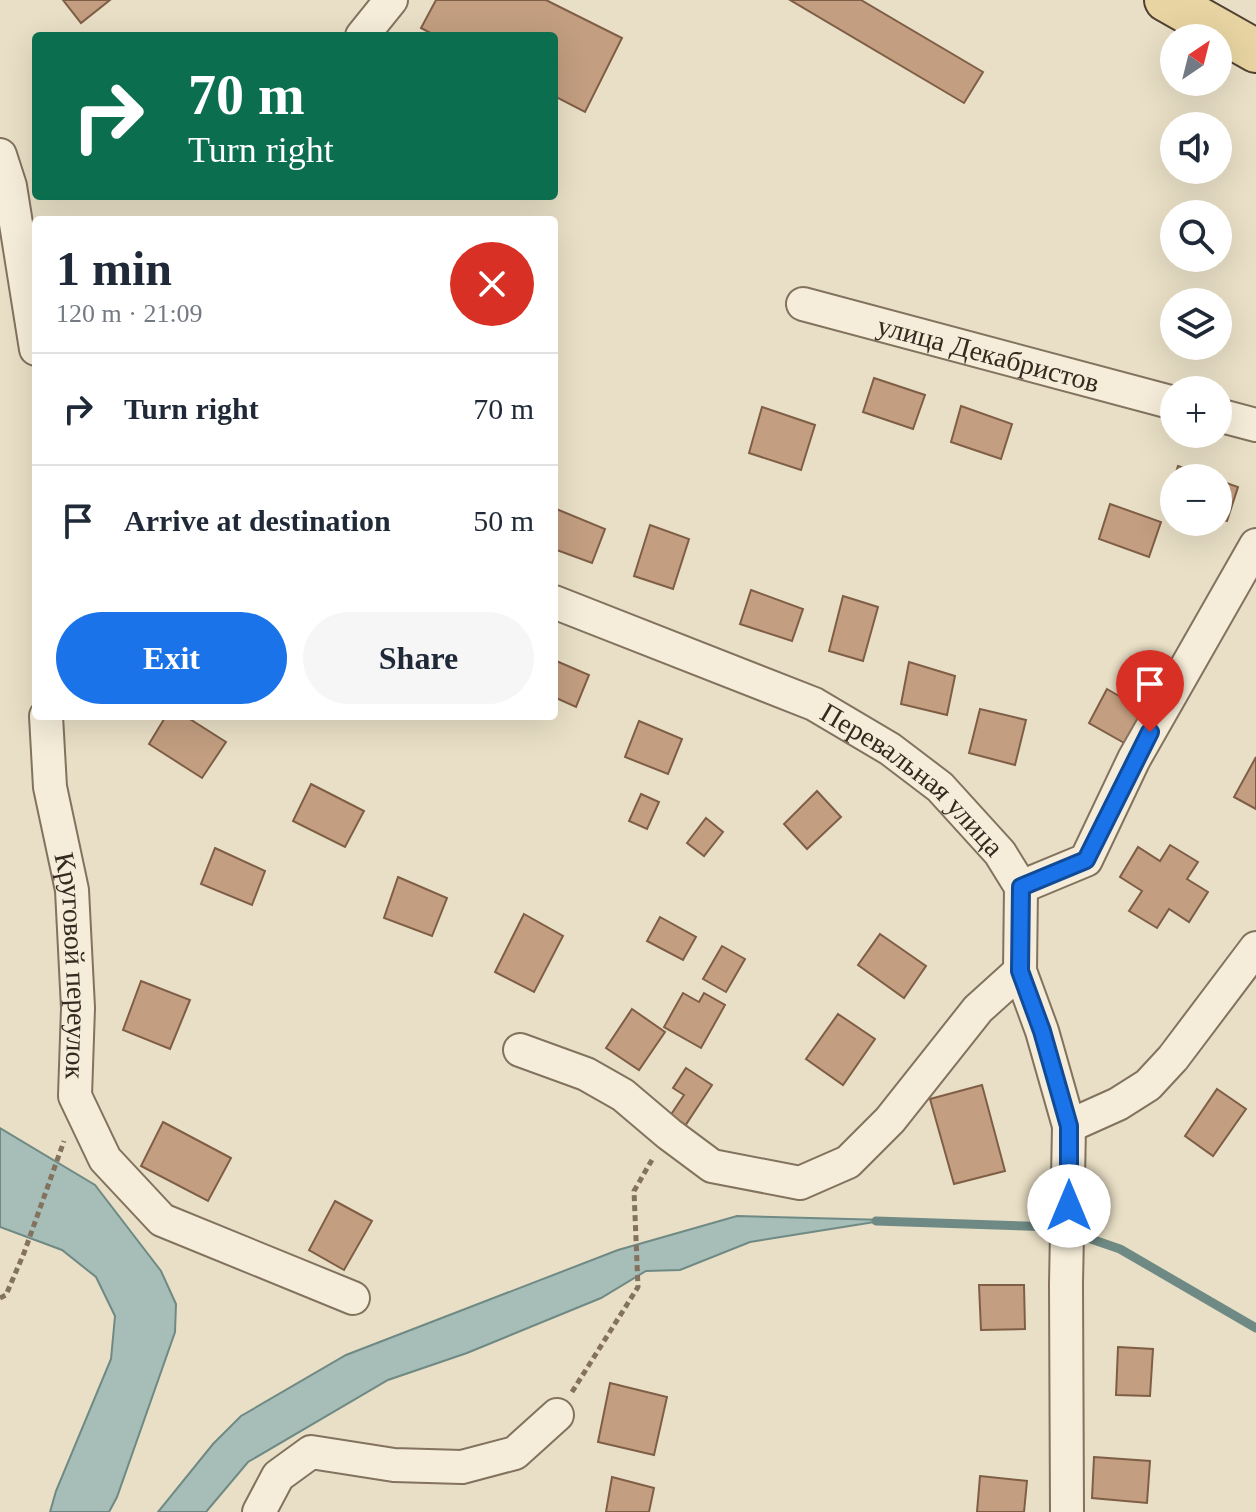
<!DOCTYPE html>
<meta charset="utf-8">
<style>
:root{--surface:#fff;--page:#f6f6f7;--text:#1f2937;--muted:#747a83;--line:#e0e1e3;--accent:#1a73e8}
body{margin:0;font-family:Georgia,serif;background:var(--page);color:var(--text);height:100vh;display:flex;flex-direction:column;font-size:30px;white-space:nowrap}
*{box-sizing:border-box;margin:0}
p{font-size:26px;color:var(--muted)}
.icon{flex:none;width:44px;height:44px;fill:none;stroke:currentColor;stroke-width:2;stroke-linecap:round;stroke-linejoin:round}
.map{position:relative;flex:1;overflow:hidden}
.panel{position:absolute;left:32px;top:216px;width:526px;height:504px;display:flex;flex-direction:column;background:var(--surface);border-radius:8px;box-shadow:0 8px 32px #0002}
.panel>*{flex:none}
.hud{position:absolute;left:32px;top:32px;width:526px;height:168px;border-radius:8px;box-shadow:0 8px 32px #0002;background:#0b6e4f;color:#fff;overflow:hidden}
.needle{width:52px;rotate:35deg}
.controls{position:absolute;left:1160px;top:24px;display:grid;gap:16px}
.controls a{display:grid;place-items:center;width:72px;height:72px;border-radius:50%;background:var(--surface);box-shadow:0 8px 32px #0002;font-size:40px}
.pin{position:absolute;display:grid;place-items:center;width:68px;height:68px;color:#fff;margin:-82px -34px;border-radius:50% 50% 50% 0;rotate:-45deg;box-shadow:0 0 8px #0007}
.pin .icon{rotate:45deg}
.me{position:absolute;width:88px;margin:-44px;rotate:0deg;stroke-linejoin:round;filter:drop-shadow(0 0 6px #0008)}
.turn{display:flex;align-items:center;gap:28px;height:168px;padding:0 24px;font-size:36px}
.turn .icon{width:104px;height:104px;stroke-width:2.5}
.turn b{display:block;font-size:56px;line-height:68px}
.round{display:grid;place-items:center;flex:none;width:84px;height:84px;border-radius:42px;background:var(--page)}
.headline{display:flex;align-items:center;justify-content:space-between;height:136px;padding:0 24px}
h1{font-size:48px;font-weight:600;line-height:60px}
.action{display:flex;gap:16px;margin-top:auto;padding:16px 24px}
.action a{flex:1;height:92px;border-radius:48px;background:var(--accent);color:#fff;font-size:32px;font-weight:600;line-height:92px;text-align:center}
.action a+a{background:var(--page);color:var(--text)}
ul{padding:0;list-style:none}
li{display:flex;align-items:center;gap:24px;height:112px;padding:0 24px;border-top:2px solid var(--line)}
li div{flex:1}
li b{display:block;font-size:30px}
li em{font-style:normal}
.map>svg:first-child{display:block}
</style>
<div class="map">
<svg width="1256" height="1512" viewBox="0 0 1256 1512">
<rect width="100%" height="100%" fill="#e9dfc6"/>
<g fill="#a7bdb7" stroke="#6f8a84" stroke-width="2">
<polygon points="0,1128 95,1185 161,1271 176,1304 175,1332 117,1497 109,1512 50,1512 56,1491 111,1359 115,1316 96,1277 62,1250 0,1227"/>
<polygon points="737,1216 887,1220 750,1242 680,1270 646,1271 601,1298 467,1353 388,1380 248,1462 206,1512 158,1512 213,1444 241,1416 346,1355 618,1250"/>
</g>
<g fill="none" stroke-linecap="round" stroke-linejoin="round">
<polyline stroke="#6f8a84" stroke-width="9" points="876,1221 1056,1227 1120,1249 1256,1328"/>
</g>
<g fill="#c39e80" stroke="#7f5e46" stroke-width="2">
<polygon points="63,0 110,0 81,23"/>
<polygon points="436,0 546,0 622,38 585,112 554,96 554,36 436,36 421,28"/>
<polygon points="790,0 861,0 983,72 964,103"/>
<polygon points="874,378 925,395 913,429 863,412"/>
<polygon points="961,406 1012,424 1001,459 951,442"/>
<polygon points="762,407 815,425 801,470 749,453"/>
<polygon points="1178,466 1213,478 1174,478 1174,504 1167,501"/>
<polygon points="1218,480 1238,487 1227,521 1218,518"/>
<polygon points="1110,504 1161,522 1149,557 1099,539"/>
<polygon points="554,508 605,529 592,563 554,549"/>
<polygon points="650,525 689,539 673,589 634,576"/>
<polygon points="751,590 803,609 792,641 740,624"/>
<polygon points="843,596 878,607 863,661 829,651"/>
<polygon points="554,660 589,675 576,707 554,697"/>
<polygon points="909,662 955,676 947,715 901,704"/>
<polygon points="1107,689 1145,711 1126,744 1089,723"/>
<polygon points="980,709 1026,720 1015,765 969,753"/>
<polygon points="166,716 185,716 226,742 202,778 149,744"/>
<polygon points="639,721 682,739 668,774 625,757"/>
<polygon points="1256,757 1256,809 1234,797"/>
<polygon points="311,784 364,811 345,847 293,821"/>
<polygon points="817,791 841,817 807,849 784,824"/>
<polygon points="641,794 659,802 647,829 629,821"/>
<polygon points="706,818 723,832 704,856 687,843"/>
<polygon points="1170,845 1198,862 1187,879 1208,892 1189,922 1169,909 1157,928 1129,911 1142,891 1120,877 1138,847 1160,861"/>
<polygon points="215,848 265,871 252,905 201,884"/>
<polygon points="398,877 447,898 432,936 384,918"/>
<polygon points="524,914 563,936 534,992 495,972"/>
<polygon points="660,917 696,937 683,960 647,941"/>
<polygon points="880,934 926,966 904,998 858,965"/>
<polygon points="722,946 745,959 726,992 703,979"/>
<polygon points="141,981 190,1000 170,1049 123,1030"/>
<polygon points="683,993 699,1002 704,993 725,1005 701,1048 664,1027"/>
<polygon points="632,1009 665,1032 639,1070 606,1048"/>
<polygon points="838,1014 875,1039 843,1085 806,1059"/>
<polygon points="686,1068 712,1085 681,1132 666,1122 684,1095 673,1088"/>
<polygon points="982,1085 1005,1171 954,1184 930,1099"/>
<polygon points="1217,1089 1246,1109 1213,1156 1185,1136"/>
<polygon points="163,1122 231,1158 208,1201 141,1166"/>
<polygon points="335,1201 372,1221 344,1270 309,1250"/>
<polygon points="979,1285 1024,1285 1025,1329 981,1330"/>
<polygon points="1118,1347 1153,1349 1150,1396 1116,1395"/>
<polygon points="610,1383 667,1397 654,1455 598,1442"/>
<polygon points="1094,1457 1150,1461 1147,1503 1092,1498"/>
<polygon points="980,1476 1027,1481 1024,1512 977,1512"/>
<polygon points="612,1477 654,1488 649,1512 606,1512"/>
</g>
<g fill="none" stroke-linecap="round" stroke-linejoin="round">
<defs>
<g id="minor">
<polyline points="362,36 391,0"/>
<polyline points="0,155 10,186 36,349"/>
<path id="s1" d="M803 304 1174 403"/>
<polyline points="1218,415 1256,425"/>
<path id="s2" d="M554 602 814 704 890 749 940 787 1000 853 1021 887 1020 971 1042 1031 1069 1126 1066 1284 1067 1512"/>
<path id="s3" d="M46 716 50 787 72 890 78 1008 75 1096 105 1159 162 1220 353 1298"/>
<polyline points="1021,887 1086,860 1134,759 1256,545"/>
<polyline points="520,1050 586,1074 623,1095 669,1134 712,1166 800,1183 848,1162 890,1120 978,1009 1020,971"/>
<polyline points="1069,1126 1118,1104 1148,1085 1173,1058 1256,948"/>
<polyline points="259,1512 278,1476 311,1452 394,1465 462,1467 515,1453 557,1415"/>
</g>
<polyline id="major" points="1166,0 1256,51"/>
</defs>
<use href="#minor" stroke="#82725e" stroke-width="36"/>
<use href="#major" stroke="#514132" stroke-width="46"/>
<g stroke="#82725e" stroke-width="5" stroke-dasharray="6 4" stroke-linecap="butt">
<polyline points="0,1298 6,1295 24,1253 64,1141"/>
<polyline points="572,1392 638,1287 634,1191 653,1158"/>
</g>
<use href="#minor" stroke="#f5edd9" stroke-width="32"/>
<use href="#major" stroke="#e8d4a2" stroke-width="42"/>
</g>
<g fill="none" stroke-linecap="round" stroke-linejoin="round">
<defs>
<polyline id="route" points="1069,1206 1069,1126 1042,1031 1020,971 1021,887 1086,860 1150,732"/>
</defs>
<use href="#route" stroke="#114b97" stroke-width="20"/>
<use href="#route" stroke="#1a73e8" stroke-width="14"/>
</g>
<g text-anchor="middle" stroke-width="8" stroke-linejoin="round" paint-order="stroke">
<g font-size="28" fill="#342a20" stroke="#f1ead5">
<text dy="10" stroke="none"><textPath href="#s1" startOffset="192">улица Декабристов</textPath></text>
<text dy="10" stroke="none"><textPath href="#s2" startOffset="404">Перевальная улица</textPath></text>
<text dy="10" stroke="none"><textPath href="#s3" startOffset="252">Круговой переулок</textPath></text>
</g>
</g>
</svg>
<div class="controls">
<a><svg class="needle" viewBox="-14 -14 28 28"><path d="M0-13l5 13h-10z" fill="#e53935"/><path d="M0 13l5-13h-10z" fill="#747a83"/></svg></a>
<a><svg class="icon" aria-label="sound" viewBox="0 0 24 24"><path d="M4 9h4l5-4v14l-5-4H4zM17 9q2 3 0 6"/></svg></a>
<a><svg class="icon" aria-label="search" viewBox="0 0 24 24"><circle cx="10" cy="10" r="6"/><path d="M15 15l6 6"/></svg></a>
<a><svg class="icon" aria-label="layers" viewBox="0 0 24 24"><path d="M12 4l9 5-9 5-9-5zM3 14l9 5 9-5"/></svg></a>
<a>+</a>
<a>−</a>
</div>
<div class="pin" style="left:1150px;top:732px;background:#d93025"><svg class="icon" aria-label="arrive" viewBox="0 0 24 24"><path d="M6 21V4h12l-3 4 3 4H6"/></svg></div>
<svg class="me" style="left:1069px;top:1206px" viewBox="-20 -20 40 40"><circle r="19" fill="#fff"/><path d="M0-13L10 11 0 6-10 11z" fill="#1a73e8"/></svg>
<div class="hud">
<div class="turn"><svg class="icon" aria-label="right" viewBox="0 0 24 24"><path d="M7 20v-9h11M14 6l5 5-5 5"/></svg><div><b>70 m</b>Turn right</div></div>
</div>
<section class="panel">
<div class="headline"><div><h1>1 min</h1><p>120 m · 21:09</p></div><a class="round" style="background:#d93025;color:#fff"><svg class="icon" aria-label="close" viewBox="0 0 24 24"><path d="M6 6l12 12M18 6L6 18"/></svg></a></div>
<ul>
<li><svg class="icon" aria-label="right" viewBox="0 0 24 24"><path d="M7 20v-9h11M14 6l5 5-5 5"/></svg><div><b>Turn right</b></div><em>70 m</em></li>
<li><svg class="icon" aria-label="arrive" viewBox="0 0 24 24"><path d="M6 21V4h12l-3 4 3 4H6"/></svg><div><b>Arrive at destination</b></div><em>50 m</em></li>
</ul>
<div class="action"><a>Exit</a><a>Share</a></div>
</section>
</div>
